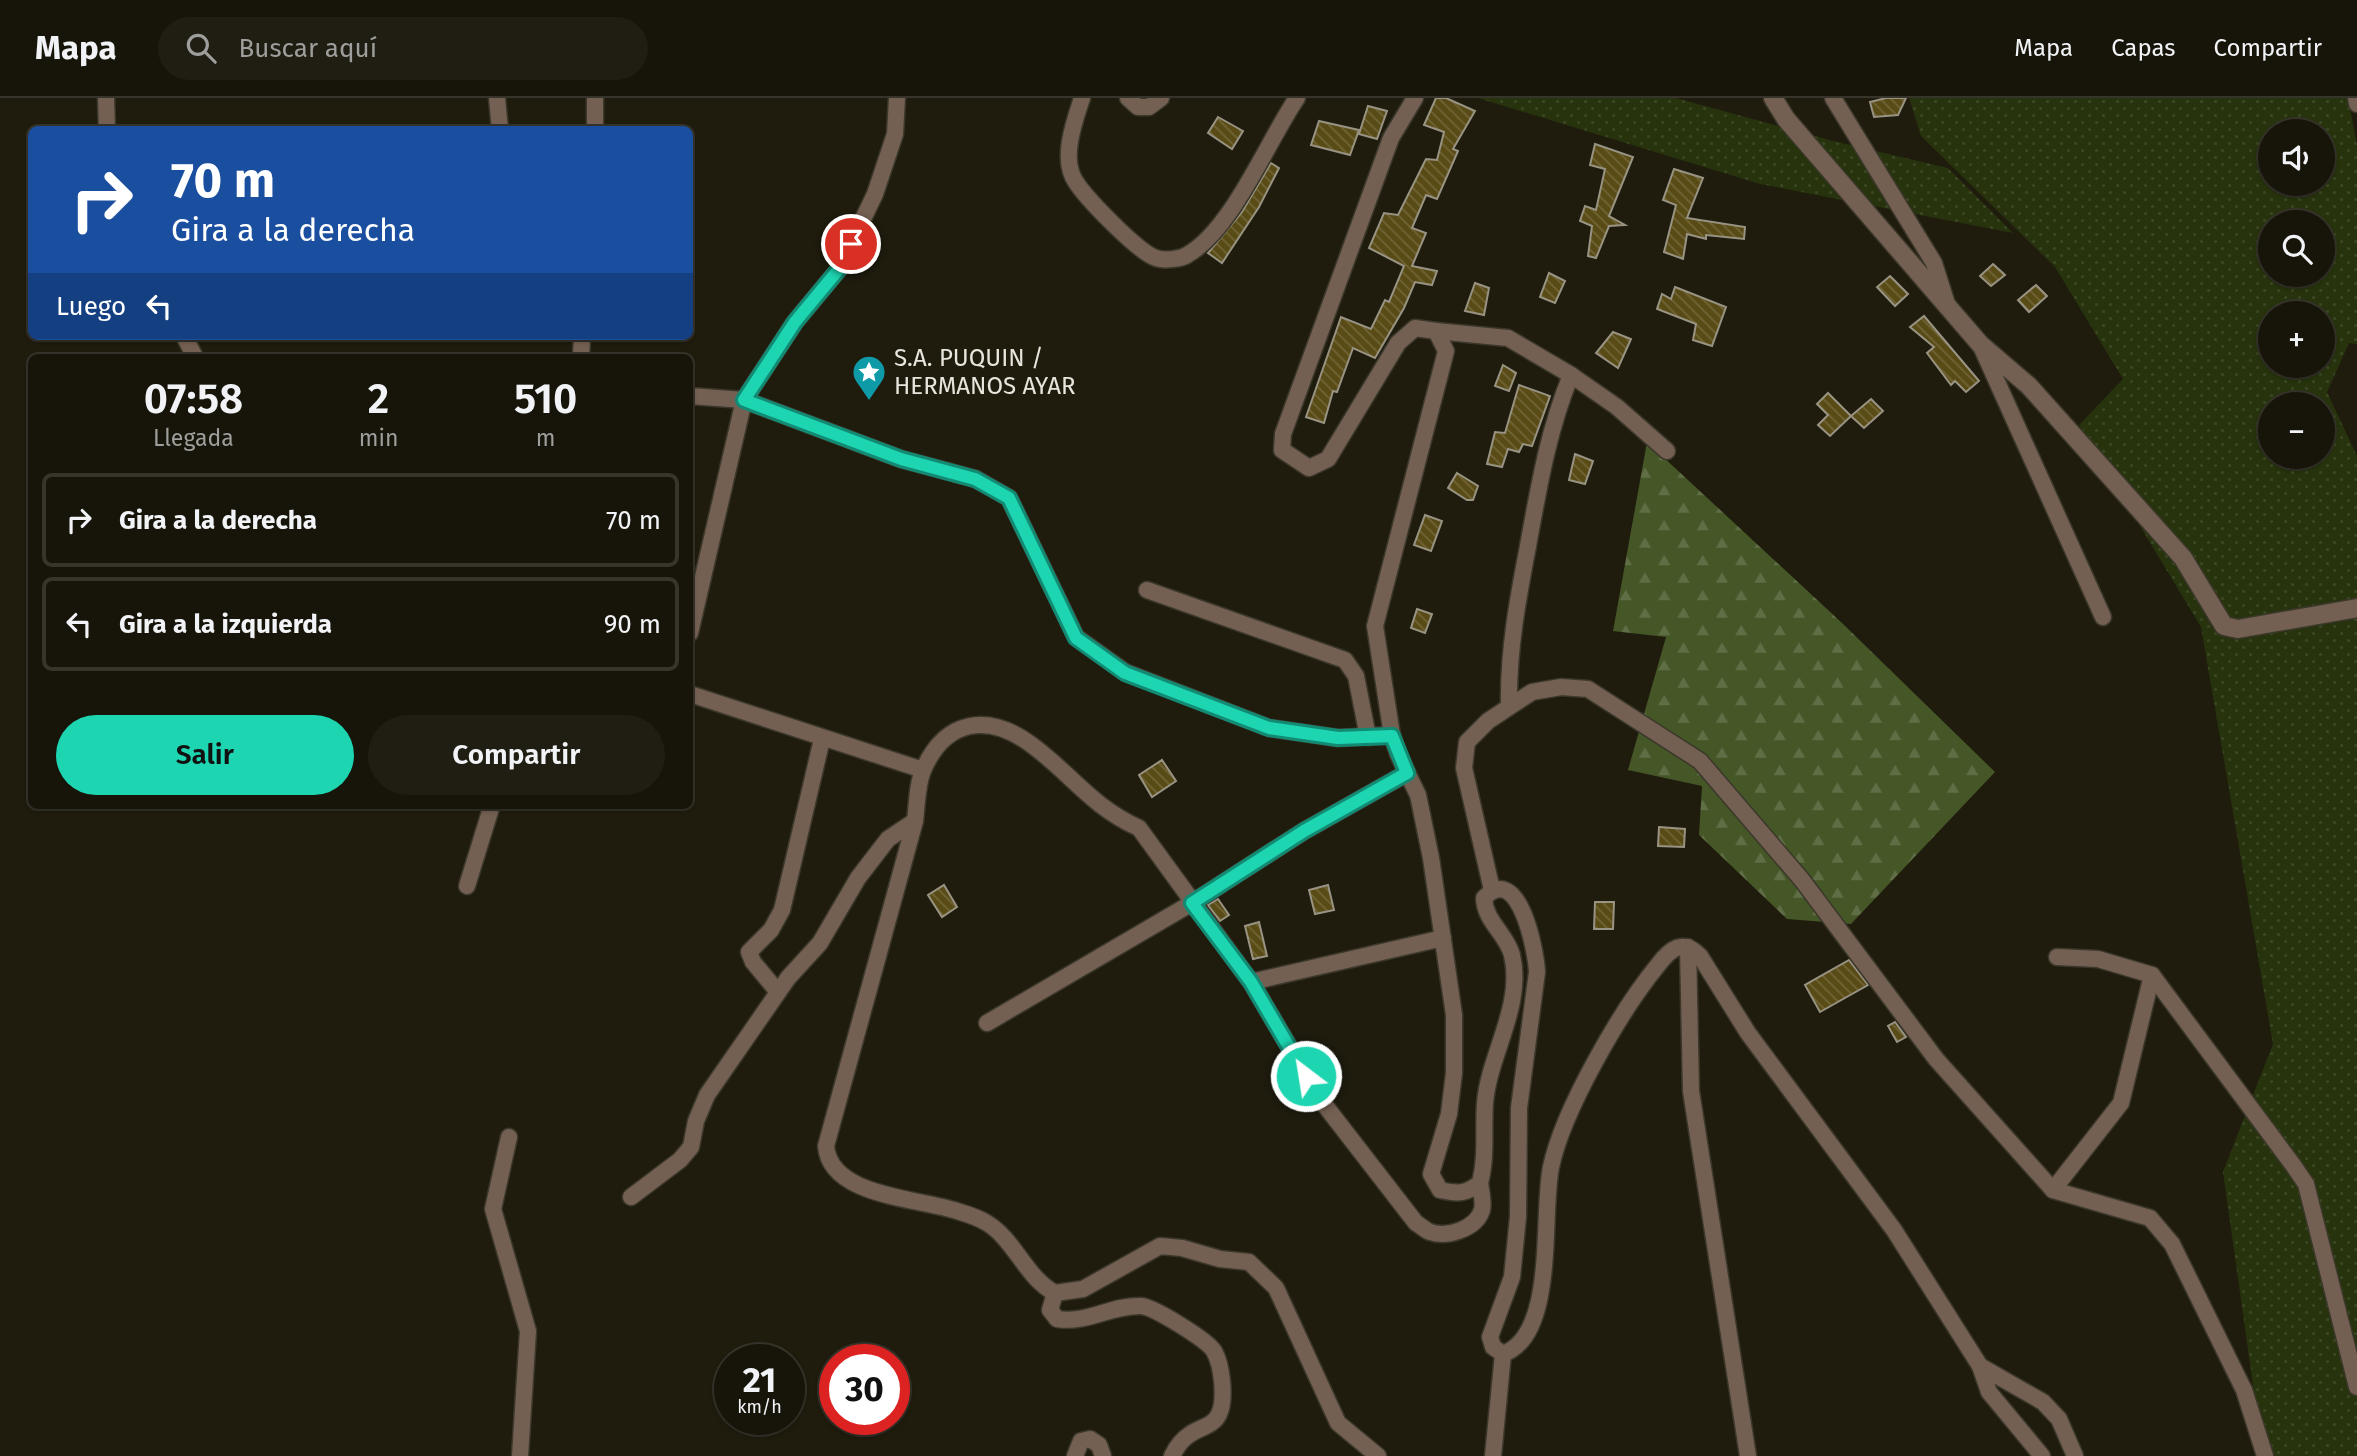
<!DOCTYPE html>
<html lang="es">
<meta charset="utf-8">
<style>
:root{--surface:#17150a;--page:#201e13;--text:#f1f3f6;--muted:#9e9f9c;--line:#36342b;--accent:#1dd5b1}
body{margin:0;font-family:"Fira Sans",sans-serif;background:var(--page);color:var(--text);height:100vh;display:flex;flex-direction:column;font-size:26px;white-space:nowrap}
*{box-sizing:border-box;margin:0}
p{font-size:23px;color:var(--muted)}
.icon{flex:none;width:38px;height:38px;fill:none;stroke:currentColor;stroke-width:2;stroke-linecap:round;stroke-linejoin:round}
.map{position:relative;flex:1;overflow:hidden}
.panel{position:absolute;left:28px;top:256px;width:665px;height:455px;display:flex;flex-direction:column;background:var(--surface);border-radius:10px;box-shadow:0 2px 5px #0004,0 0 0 2px var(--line)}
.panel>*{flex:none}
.banner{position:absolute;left:28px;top:28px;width:665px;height:214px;border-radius:10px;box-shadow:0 2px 5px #0004,0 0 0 2px var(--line);background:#1a4fa0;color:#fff;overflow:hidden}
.tools{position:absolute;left:2258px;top:21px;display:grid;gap:14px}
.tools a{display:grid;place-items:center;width:77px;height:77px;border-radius:50%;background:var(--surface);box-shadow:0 2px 5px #0004,0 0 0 2px var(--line);font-size:35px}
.speed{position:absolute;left:714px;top:1246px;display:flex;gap:14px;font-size:35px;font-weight:700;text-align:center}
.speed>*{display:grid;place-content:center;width:91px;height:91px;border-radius:50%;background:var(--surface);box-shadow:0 2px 5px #0004,0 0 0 2px var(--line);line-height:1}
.speed small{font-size:18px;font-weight:400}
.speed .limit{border:10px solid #d22;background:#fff;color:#111}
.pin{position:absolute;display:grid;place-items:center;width:60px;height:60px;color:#fff;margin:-30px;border:4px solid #fff;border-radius:50%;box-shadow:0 2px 7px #0007}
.me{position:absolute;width:77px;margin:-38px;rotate:329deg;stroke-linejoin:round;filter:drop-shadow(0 0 5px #0008)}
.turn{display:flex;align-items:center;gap:24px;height:147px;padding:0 28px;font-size:32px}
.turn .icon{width:91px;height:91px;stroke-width:2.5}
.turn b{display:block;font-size:49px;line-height:60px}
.then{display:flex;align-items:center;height:66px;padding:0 28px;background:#0003;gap:14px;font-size:26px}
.eta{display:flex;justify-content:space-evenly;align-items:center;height:119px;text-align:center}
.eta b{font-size:42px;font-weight:600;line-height:49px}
.button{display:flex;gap:14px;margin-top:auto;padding:14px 28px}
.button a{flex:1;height:80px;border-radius:42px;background:var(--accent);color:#111;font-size:28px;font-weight:600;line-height:80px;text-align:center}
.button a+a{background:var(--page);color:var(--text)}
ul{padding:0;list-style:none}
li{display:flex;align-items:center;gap:21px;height:94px;margin:0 14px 10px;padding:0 14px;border:4px solid var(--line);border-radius:10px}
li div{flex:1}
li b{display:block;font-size:26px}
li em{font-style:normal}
header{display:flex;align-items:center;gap:42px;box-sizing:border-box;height:98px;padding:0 35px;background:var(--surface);border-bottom:2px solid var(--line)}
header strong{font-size:33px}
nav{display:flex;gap:38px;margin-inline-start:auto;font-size:24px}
.search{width:490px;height:63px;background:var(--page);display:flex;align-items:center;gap:18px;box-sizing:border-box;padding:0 24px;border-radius:38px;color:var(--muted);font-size:26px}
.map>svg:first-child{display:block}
</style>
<header>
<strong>Mapa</strong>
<div class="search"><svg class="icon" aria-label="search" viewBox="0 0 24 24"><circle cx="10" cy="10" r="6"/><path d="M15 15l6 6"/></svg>Buscar aquí</div>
<nav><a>Mapa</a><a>Capas</a><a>Compartir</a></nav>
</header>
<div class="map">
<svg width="2357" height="1358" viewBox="0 0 2357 1358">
<defs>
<pattern id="grass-dots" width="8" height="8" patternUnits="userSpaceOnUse" patternTransform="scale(1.75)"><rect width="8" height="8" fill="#26330c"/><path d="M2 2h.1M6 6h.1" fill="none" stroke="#3b4723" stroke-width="1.8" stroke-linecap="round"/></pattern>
<pattern id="forest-firs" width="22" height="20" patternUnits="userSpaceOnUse" patternTransform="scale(1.75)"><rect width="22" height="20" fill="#455627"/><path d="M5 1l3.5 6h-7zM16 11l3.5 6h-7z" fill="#606e46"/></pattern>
<pattern id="building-back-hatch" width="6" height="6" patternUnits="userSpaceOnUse" patternTransform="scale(1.75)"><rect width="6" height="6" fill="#594b15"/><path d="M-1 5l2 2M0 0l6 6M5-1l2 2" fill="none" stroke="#716537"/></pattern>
</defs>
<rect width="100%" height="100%" fill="#1f1c0e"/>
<g fill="url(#grass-dots)" fill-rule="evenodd">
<polygon points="1478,0 1676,0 1829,42 1948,70 2013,135 1760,86"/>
<path d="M1909 0H2348L2357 47V246L2349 245 2327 294 2357 358V1358H2263L2223 1074 2273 946 2201 529 2079 327 2123 281 2055 169 1921 38ZM2270 33H2322V86H2270ZM2270 124H2322V177H2270ZM2270 215H2322V268H2270ZM2270 306H2322V359H2270Z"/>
</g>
<polygon fill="url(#forest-firs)" points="1647,344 1842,525 1995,674 1851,826 1787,821 1699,737 1702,688 1628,672 1666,539 1613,533"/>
<g fill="url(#building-back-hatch)" stroke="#989383" stroke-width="2">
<polygon points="1436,0 1446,0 1475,13 1453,51 1458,53 1437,101 1426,97 1412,130 1426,135 1412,168 1437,173 1432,187 1415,184 1404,210 1375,260 1353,250 1337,294 1333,293 1324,325 1306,319 1341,219 1371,231 1385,202 1389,204 1404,168 1369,150 1384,115 1398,117 1426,61 1437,62 1444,34 1424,27"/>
<polygon points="1886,0 1906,0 1898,17 1874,19 1870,4"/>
<polygon points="1368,8 1387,13 1377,41 1359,36"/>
<polygon points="1218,19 1243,33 1232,51 1208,35"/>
<polygon points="1319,23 1359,32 1350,57 1311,47"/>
<polygon points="1595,46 1633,59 1609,118 1625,127 1609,128 1596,160 1588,158 1592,128 1580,123 1585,108 1596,112 1605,71 1590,67"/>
<polygon points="1271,65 1279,70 1259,109 1222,165 1208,155 1242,114"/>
<polygon points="1674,71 1703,80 1687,120 1745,129 1744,141 1706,137 1706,141 1687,136 1683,161 1664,154 1676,107 1663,102"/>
<polygon points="1993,166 2005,177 1991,188 1980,178"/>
<polygon points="1549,175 1565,183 1555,205 1540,199"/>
<polygon points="1890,178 1908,196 1895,208 1877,189"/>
<polygon points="1475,185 1489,190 1484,217 1465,213"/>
<polygon points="2036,187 2047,198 2029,214 2018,202"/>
<polygon points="1675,189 1726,209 1712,248 1693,242 1696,226 1657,211 1662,196 1671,201"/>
<polygon points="1924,218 1979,283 1966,294 1955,283 1951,287 1927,255 1934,249 1910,229"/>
<polygon points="1613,234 1631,241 1618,270 1596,255"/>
<polygon points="1503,267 1516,275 1509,293 1495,288"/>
<polygon points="1519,287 1550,298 1532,348 1523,346 1519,354 1508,351 1502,369 1487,366 1495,334 1505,335"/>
<polygon points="1828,295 1851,318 1830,338 1818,327 1828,317 1817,306"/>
<polygon points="1871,301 1883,313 1864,330 1851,318"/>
<polygon points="1575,356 1593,363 1585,386 1569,382"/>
<polygon points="1457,375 1478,388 1473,402 1467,402 1448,390"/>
<polygon points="1425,417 1442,423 1431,453 1414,447"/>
<polygon points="1417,511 1432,516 1425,535 1411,530"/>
<polygon points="1162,662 1176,683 1152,699 1139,677"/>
<polygon points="1659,729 1685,731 1684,749 1658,748"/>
<polygon points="944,787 957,809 942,819 928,797"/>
<polygon points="1328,787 1334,812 1315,816 1309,792"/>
<polygon points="1218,801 1229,817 1220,823 1208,807"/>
<polygon points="1595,804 1614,804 1613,831 1594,831"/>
<polygon points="1259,824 1267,858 1253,861 1245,828"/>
<polygon points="1849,862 1868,887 1820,914 1805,887"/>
<polygon points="1895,924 1906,939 1897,944 1888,928"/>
</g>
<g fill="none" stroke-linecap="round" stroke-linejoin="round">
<defs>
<g id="minor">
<polyline points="106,0 107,32"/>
<polyline points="497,0 500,32"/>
<polyline points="595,0 595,32"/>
<path d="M1082 0C1075 22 1062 56 1073 79 1081 96 1138 154 1156 160 1164 163 1181 161 1187 157 1232 132 1267 44 1297 0"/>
<polyline points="1128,0 1138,9 1149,9 1161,0"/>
<polyline points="1833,0 1934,165 1947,206"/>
<polyline points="2356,0 2357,6"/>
<path d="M1436 233 1508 240 1571 277C1548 333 1539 388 1528 448 1518 500 1508 553 1509 607"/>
<polyline points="184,238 195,259"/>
<polyline points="1980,246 2103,519"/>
<polyline points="581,259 582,238"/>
<polyline points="1571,277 1617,309 1667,353"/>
<polyline points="690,298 744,302 901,361 976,381 1009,400 1076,539 1125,574 1269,630 1338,640 1392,637 1375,528 1446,253 1436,233 1415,230 1398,245 1328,361 1309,370 1282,352 1283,336 1391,40 1415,0"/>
<polyline points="1147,492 1345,562 1356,578 1368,639"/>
<polyline points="690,535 744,302 795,224 839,171 875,96 895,36 897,0"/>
<polyline points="690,596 923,672"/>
<path d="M1392 637 1398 656 1418 697 1431 760 1454 917V975L1449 1016 1431 1076 1440 1092C1458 1096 1466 1096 1480 1085 1487 1058 1483 1032 1485 1005 1489 956 1524 908 1512 857 1506 835 1485 824 1484 800 1519 763 1536 853 1537 874L1519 1010 1518 1119 1512 1179 1490 1239 1493 1249 1503 1256C1557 1237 1541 1117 1551 1069 1563 1012 1621 912 1658 867 1670 851 1683 840 1700 858L1748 935 1894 1132 1980 1268 2043 1304 2059 1321 2075 1358"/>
<polyline points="467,788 492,707"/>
<polyline points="1492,792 1464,670 1467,644 1488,623 1532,594 1561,589 1588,591 1700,663 1802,782 1936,961 2053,1092 2150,1120 2172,1146 2244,1292 2265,1358"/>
<polyline points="1688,849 1691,993 1748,1358"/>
<polyline points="2057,859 2098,861 2152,877 2293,1067 2306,1086 2357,1289"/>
<polyline points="1251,884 1443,840"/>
<polyline points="778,894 753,864 749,854 771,832 782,812 822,641"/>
<polyline points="987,925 1192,805 1304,733 1407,675"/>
<polyline points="509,1039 493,1111 528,1233 520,1358"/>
<polyline points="2053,1092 2121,1005 2152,877"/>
<polyline points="631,1099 680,1062 691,1049 696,1023 707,997 788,880 820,845 858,780 888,741 915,723"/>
<path d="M1055 1195C1026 1180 1015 1142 987 1125 979 1120 967 1116 957 1113 919 1100 830 1099 826 1048L915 723C917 707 917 685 924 670 946 622 987 615 1029 645 1070 674 1090 708 1139 730L1251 884 1320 1001 1416 1125C1420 1127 1425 1132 1430 1134 1447 1140 1476 1131 1482 1112 1484 1105 1481 1093 1480 1085"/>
<polyline points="1980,1268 1989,1294 2042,1358"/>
<polyline points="1075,1358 1081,1343 1090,1341 1099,1347 1103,1358"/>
<path d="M1172 1358C1176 1350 1181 1342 1189 1337 1199 1329 1213 1329 1219 1316 1226 1301 1222 1267 1214 1253 1207 1242 1154 1209 1141 1208 1111 1207 1087 1226 1057 1221L1050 1212 1055 1195 1083 1191 1160 1148 1182 1150 1220 1161 1249 1164 1276 1190 1338 1325 1378 1358"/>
<polyline points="1493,1358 1503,1256"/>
</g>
<polyline id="tertiary" points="1773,0 1786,21 1980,246 2029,288 2183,460 2224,528 2238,531 2357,510"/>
</defs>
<use href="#minor" stroke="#3b382b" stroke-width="19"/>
<use href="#tertiary" stroke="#3b382b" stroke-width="21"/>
<use href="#minor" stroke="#746052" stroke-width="16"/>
<use href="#tertiary" stroke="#746052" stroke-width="18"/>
</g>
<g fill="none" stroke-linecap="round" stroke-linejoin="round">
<defs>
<polyline id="route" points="851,146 839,171 795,224 744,302 901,361 975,381 1009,400 1076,540 1125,575 1269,630 1338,640 1392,638 1407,675 1304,733 1192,805 1251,884 1306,978"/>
</defs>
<use href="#route" stroke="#138a73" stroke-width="18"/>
<use href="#route" stroke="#1dd5b1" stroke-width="12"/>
</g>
<defs>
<symbol id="sight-pin" viewBox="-11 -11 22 30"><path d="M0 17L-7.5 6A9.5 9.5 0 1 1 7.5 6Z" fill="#0f9aa8" stroke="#1f1c0e"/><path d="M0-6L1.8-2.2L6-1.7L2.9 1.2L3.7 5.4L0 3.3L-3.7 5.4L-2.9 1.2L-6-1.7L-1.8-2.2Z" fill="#fff"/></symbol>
</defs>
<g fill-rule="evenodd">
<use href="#sight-pin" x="850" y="255" width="38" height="52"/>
</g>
<g text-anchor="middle" stroke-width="7" stroke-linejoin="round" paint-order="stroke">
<g font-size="24" fill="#e8e5dd" stroke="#1f1c0e" text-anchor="start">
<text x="894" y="268">S.A. PUQUIN /<tspan x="894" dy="28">HERMANOS AYAR</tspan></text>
</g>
</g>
</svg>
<div class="tools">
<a><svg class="icon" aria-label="sound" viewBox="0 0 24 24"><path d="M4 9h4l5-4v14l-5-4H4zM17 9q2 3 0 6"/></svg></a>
<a><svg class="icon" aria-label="search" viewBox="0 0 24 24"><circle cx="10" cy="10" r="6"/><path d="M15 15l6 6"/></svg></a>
<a>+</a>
<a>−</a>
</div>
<div class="speed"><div>21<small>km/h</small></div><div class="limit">30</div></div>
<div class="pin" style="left:851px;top:146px;background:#d93025"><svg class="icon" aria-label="arrive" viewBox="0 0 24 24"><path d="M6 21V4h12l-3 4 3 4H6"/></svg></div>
<svg class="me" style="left:1306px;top:978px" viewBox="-20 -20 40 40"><circle r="17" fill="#1dd5b1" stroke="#fff" stroke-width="3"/><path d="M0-11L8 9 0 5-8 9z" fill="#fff"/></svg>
<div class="banner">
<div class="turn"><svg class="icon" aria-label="right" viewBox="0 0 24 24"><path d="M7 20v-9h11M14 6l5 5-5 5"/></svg><div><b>70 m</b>Gira a la derecha</div></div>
<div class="then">Luego<svg class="icon" aria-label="left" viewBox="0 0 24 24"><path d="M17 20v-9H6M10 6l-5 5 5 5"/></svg></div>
</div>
<section class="panel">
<div class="eta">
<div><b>07:58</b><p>Llegada</p></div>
<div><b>2</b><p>min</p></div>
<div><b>510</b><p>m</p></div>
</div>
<ul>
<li><svg class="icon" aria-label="right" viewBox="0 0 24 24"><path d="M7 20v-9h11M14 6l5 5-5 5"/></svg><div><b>Gira a la derecha</b></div><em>70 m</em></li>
<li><svg class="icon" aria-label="left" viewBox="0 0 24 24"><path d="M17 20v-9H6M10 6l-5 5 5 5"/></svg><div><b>Gira a la izquierda</b></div><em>90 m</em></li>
</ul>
<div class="button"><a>Salir</a><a>Compartir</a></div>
</section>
</div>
